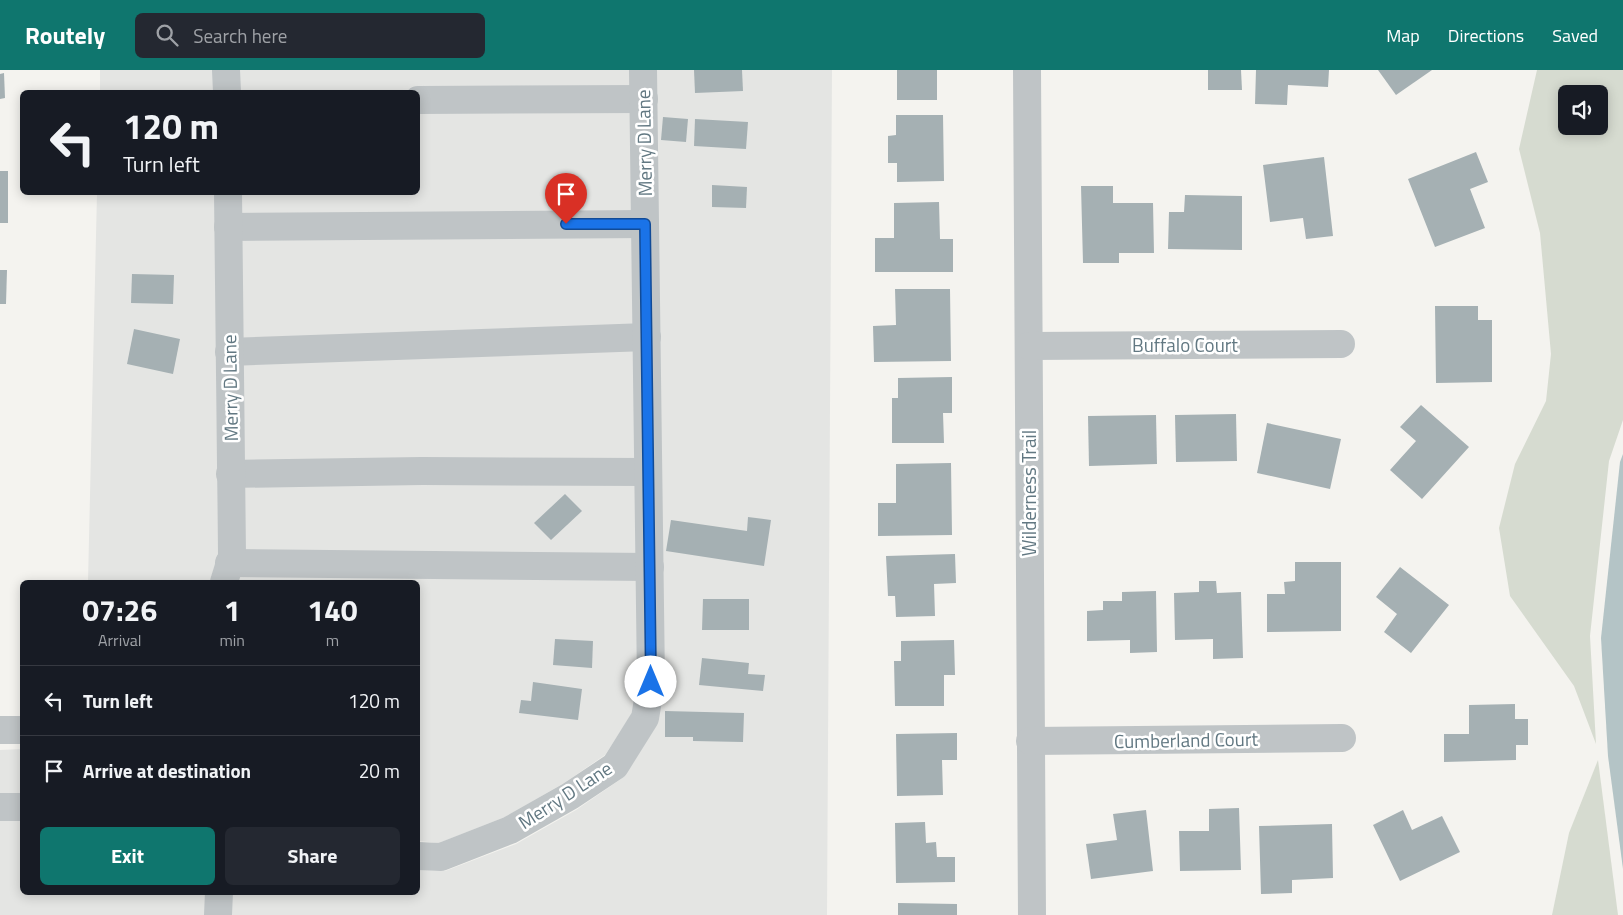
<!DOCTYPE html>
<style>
:root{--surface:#171b24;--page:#242831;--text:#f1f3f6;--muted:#9ea1a6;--line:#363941;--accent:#0f766e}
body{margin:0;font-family:"Titillium Web",sans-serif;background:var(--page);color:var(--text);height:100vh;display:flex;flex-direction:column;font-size:19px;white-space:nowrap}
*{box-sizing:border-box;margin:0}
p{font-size:16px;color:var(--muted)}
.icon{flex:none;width:28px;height:28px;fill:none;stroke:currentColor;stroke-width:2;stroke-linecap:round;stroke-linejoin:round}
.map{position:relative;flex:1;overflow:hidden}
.panel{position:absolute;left:20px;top:510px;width:400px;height:315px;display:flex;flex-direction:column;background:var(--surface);border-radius:8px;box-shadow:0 2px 12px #0003}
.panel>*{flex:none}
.hud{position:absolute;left:20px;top:20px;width:400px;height:105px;border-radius:8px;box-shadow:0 2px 12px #0003;background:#171b24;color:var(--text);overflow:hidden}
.buttons{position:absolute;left:1558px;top:15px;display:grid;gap:10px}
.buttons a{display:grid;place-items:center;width:50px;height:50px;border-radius:8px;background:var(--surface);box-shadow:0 2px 12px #0003;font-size:25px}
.pin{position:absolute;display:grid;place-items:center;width:42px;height:42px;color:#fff;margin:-51px -21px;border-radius:50% 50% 50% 0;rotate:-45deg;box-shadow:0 0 5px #0007}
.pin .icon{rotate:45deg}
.me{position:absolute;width:55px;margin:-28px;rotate:0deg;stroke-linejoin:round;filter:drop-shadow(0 0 4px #0008)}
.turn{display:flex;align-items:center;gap:18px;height:105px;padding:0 20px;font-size:22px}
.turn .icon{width:65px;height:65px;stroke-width:2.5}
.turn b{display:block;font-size:35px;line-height:42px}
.eta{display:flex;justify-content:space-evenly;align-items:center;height:85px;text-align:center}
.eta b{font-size:30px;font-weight:700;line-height:35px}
.action{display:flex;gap:10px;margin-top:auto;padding:10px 20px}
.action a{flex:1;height:58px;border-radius:8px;background:var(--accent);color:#fff;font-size:20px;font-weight:700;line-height:58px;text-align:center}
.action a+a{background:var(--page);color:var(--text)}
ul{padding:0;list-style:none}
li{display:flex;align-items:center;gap:15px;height:70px;padding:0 20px;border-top:1px solid var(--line)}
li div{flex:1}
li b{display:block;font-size:19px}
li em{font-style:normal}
header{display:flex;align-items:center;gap:30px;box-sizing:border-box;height:70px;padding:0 25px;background:var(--accent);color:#fff}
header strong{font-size:24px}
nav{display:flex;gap:28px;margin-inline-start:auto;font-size:18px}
.search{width:350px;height:45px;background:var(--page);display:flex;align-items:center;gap:12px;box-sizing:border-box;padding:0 18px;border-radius:8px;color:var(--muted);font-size:19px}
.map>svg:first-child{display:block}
</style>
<header>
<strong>Routely</strong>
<div class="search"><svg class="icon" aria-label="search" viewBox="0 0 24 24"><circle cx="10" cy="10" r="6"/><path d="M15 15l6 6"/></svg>Search here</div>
<nav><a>Map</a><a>Directions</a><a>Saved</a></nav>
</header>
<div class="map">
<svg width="1623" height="845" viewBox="0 0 1623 845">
<rect width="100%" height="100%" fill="#f4f3ef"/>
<g fill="#e4e5e3">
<polygon points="100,0 213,0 214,22 100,22"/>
<polygon points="240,0 630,0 638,611 633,642 605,685 564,713 505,747 439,773 418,771 418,512 237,512 241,123 418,122 418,22 240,22"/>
<polygon points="657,0 832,0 827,845 0,845 0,680 22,679 22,822 418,822 418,800 445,801 516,774 576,740 621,709 625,705 656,656"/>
<polygon points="97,123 215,123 218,484 210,512 88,512"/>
</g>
<g fill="#d6dbd0" fill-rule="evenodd">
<path d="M1537 0H1623V350L1609 391 1590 566 1596 674 1574 616 1510 526 1499 458 1515 394 1546 331 1551 284 1540 163 1519 79ZM1566 24H1599V56H1566Z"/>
<polygon points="1598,690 1618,845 1552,845 1569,763"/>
</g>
<polygon fill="#b4c4c6" points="1623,384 1623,799 1608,686 1601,568 1620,392"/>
<g fill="#a5b0b3">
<polygon points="694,0 742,0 743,21 695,23"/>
<rect x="897" y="0" width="40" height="30"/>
<polygon points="1208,0 1241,0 1242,20 1208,20"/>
<polygon points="1256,0 1329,0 1328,17 1288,15 1287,35 1255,34"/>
<polygon points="1378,0 1432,0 1396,25"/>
<polygon points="4,3 5,28 0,29 0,4"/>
<polygon points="896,45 943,45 944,111 897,112 897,93 888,93 888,66 896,65"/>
<polygon points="663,47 688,49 686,72 661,70"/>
<polygon points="695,49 748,52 746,79 694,76"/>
<polygon points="1476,82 1488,112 1470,119 1485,158 1435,177 1408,109"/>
<polygon points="1324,87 1333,166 1306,169 1303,148 1270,152 1263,95"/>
<rect x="0" y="101" width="8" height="52"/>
<polygon points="712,115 747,117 746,138 712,137"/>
<polygon points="1081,116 1113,116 1113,133 1153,133 1154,183 1119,183 1119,193 1083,193"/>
<polygon points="1185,125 1242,126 1242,180 1168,179 1169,142 1184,142"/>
<polygon points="939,132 940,169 953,169 953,202 875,202 875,168 894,168 894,133"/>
<polygon points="0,200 7,200 6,234 0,234"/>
<polygon points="132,204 174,205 173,234 131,233"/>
<polygon points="895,219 950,219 951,291 874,292 873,256 896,255"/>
<polygon points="1435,236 1478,236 1478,250 1492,250 1492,312 1436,313"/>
<polygon points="134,259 180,269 173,304 127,294"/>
<polygon points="952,307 952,343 943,343 944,373 892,373 892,328 898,328 898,308"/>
<polygon points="1421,335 1469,377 1422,429 1390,400 1416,371 1400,357"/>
<polygon points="1236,344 1237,391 1176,392 1175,345"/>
<polygon points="1156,345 1157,394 1089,396 1088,346"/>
<polygon points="1267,353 1341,369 1330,419 1257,403"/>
<polygon points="951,393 952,465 878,466 878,433 896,433 896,394"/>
<polygon points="565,424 582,441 551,470 534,453"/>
<polygon points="748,447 771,450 764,496 666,481 671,450 747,461"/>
<polygon points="955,484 956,513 934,514 935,546 896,547 895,526 888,526 886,486"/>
<polygon points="1295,492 1341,492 1341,561 1267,562 1267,524 1285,524 1284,512 1295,511"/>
<polygon points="1400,497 1449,535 1411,583 1384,562 1397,544 1376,527"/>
<polygon points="1199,511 1216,511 1217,523 1241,522 1243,588 1213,589 1213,569 1175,570 1174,523 1199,522"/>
<polygon points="1156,521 1157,582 1130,583 1130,570 1087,571 1087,541 1103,540 1103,531 1122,531 1122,522"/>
<polygon points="703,529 749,529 749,560 702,560"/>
<polygon points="555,569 593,571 592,598 553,595"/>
<polygon points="954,570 955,605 944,605 944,636 895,636 894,591 901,591 901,571"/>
<polygon points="702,588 749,593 748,604 765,605 763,621 699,615"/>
<polygon points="533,612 582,619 578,650 519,643 521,630 531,631"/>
<polygon points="1515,634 1515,649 1528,649 1528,675 1516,675 1516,690 1444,692 1444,664 1469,664 1469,635"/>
<polygon points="665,641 744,643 743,672 693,671 693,667 665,667"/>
<polygon points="957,663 957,690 942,690 943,725 897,726 896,664"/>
<polygon points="1239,738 1241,800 1180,801 1179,761 1209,761 1209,739"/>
<polygon points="1146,740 1153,801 1091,809 1086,774 1117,770 1113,744"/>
<polygon points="1403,740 1412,760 1442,746 1460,782 1400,811 1373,755"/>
<polygon points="925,752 926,773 936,772 937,787 955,787 955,812 896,813 895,753"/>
<polygon points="1332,754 1333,808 1292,810 1292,823 1261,824 1259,756"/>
<polygon points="898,833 957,834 957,845 898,845"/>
</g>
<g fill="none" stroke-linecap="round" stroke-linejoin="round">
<g stroke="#bfc4c6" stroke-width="28">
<polyline points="226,0 227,22"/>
<polyline points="1027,0 1032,845"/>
<polyline points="418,30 644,29"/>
<polyline points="228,157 645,154"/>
<polyline points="1029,276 1341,274"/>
<polyline points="229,282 647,267"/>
<polyline points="230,404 422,401 648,402"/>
<polyline points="229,493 650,497"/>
<polyline points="224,512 232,486 228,122"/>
<polyline points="0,660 22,660"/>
<polyline points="1030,671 1342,668"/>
<polyline points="0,737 22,737"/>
<polyline points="418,786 441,787 510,760 570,726 615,696 645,648 651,612 643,0"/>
<polyline points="218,845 219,822"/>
</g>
</g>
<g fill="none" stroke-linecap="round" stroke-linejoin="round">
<defs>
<polyline id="route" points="566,154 645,154 651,612"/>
</defs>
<use href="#route" stroke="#114b97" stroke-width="12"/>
<use href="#route" stroke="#1a73e8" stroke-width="9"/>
</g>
<g text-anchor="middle" stroke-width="5" stroke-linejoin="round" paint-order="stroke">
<g font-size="19" fill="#627882" stroke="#fff">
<text transform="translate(644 73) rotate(-91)" y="7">Merry D Lane</text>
<text x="1185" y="282">Buffalo Court</text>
<text transform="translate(230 318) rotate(-91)" y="7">Merry D Lane</text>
<text transform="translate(1029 423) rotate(-90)" y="7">Wilderness Trail</text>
<text transform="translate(1186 670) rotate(-1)" y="7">Cumberland Court</text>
<text transform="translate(565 725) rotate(-33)" y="7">Merry D Lane</text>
</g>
</g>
</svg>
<div class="buttons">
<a><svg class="icon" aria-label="sound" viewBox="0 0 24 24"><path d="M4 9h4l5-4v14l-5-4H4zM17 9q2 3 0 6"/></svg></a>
</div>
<div class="pin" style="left:566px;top:154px;background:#d93025"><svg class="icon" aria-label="arrive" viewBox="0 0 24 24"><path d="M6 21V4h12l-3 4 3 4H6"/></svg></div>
<svg class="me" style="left:651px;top:612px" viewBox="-20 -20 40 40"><circle r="19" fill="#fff"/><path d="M0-13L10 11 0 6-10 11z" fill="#1a73e8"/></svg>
<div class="hud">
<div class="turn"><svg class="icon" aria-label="left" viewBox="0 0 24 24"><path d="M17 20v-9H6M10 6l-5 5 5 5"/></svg><div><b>120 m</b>Turn left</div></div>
</div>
<section class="panel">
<div class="eta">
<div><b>07:26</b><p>Arrival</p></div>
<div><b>1</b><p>min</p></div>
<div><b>140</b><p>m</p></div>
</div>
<ul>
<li><svg class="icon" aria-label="left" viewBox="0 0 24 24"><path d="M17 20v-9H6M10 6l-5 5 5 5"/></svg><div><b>Turn left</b></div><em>120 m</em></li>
<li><svg class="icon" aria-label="arrive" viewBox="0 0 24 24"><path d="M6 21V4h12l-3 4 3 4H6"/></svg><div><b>Arrive at destination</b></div><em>20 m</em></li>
</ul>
<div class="action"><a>Exit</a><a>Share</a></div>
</section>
</div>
